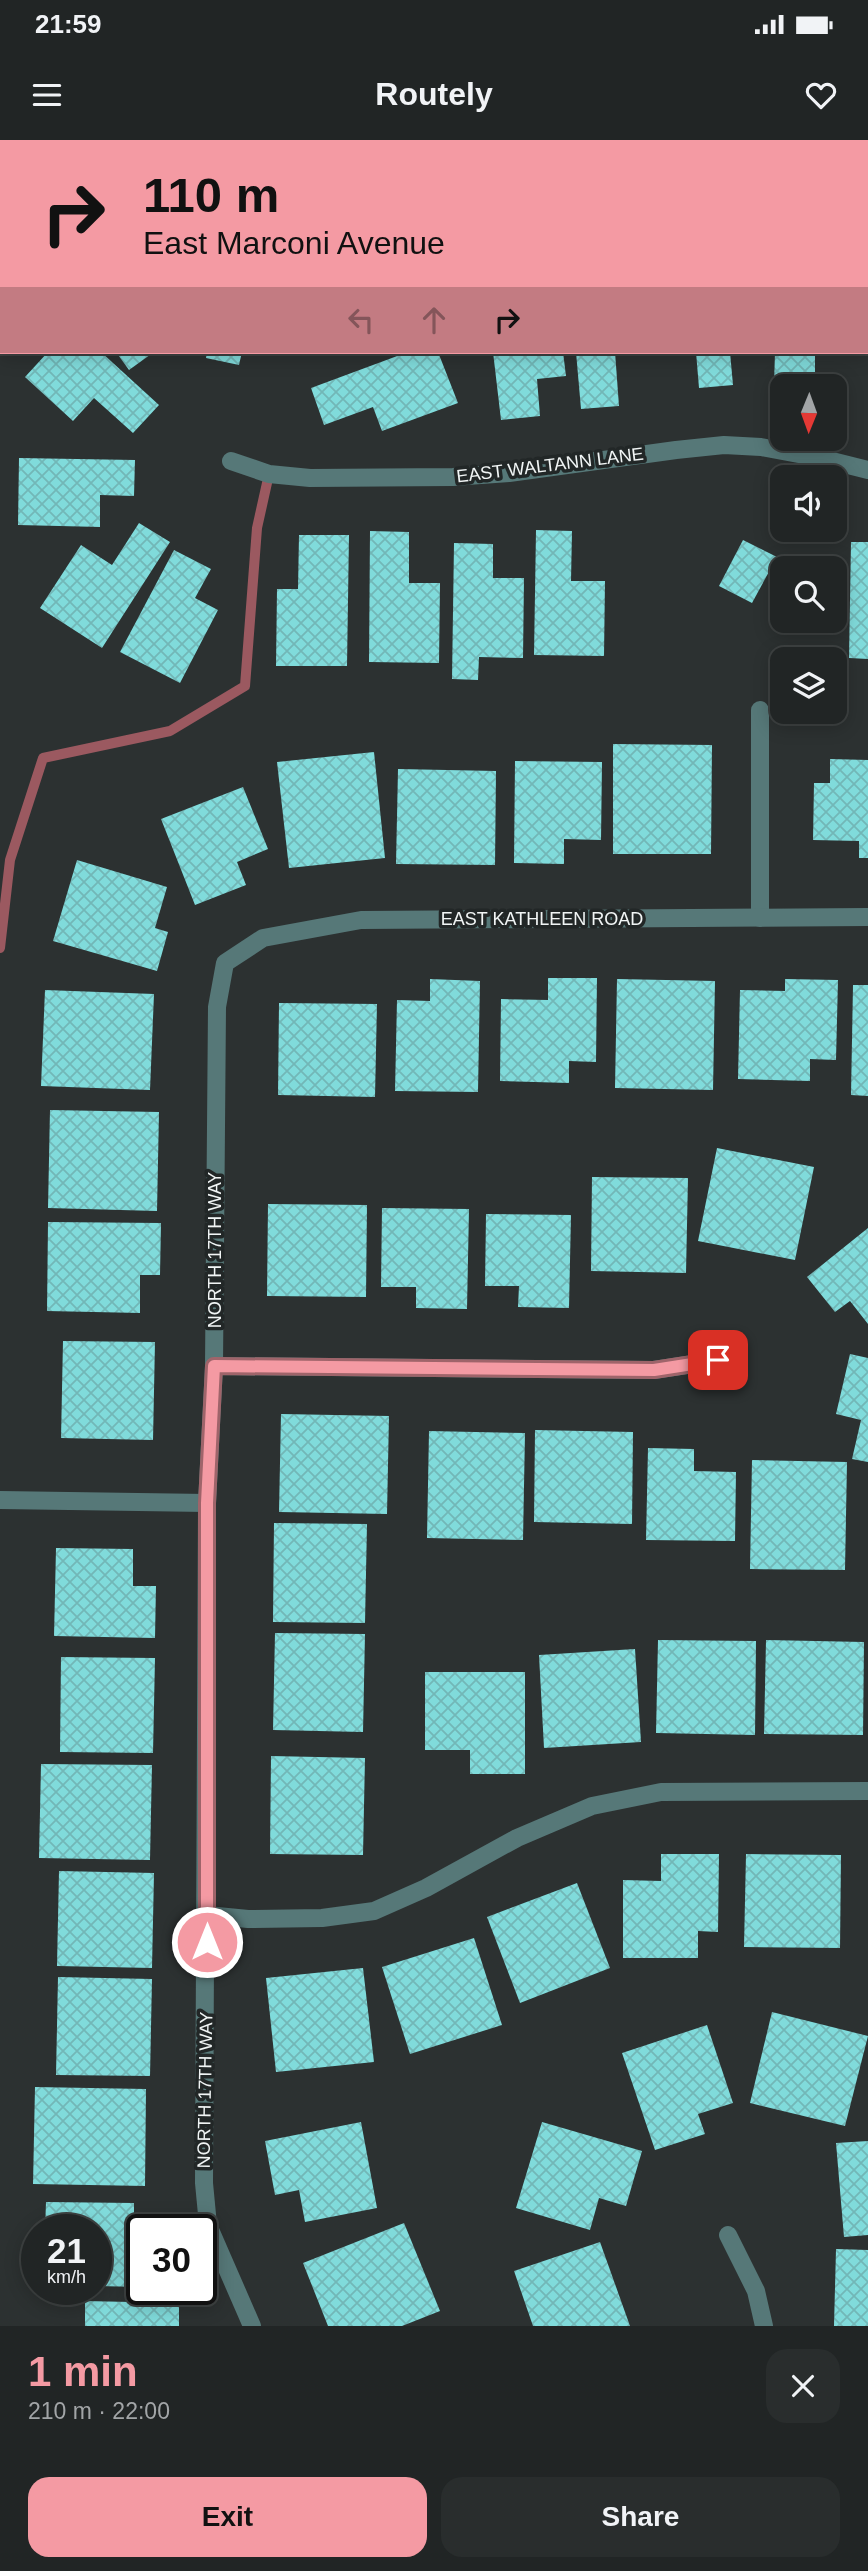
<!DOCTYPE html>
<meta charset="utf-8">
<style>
:root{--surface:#212525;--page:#292d2d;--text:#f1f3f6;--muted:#a2a5a7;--line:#3e4242;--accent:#f49aa3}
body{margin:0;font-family:Helvetica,sans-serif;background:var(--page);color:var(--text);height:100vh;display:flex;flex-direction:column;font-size:26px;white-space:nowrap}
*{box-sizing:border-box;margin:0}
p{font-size:23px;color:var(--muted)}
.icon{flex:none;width:38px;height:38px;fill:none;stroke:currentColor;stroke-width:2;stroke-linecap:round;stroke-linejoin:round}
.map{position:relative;height:2186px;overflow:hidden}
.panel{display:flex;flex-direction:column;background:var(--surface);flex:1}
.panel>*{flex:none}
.hud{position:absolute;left:0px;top:0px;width:868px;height:214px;box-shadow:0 4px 18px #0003,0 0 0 2px var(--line);background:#f49aa3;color:#111;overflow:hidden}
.needle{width:46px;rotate:181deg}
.controls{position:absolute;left:770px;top:234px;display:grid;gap:14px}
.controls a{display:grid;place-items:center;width:77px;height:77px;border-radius:14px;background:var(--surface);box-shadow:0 4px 18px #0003,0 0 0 2px var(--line);font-size:35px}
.speed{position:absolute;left:21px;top:2074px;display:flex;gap:14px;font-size:35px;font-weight:700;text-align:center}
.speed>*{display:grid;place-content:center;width:91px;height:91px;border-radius:50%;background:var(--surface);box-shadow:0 4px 18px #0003,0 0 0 2px var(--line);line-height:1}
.speed small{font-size:18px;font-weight:400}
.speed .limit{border:4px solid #111;border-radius:10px;background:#fff;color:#111}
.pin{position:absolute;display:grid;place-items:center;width:60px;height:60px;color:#fff;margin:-30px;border-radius:14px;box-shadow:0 4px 10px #0006}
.me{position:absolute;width:77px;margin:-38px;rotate:0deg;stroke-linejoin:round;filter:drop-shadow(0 0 5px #0008)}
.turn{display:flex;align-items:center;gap:24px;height:147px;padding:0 28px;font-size:32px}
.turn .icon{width:91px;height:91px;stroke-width:2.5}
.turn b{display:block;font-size:49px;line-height:60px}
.lanes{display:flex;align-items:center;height:66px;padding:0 28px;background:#0003;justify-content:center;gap:35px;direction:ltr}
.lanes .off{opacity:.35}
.round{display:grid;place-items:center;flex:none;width:74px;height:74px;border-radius:21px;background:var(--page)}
.head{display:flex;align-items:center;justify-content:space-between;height:119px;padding:0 28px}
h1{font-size:42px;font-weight:700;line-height:52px;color:var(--accent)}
.cta{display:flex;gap:14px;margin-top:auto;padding:14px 28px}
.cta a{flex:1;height:80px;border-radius:21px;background:var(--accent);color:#111;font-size:28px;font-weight:700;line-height:80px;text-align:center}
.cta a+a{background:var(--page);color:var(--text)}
.status{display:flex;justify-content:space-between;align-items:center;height:49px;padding:0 35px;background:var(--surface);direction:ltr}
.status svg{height:19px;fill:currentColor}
header{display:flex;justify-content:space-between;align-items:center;height:91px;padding:0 28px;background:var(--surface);font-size:32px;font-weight:700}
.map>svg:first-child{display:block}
</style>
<div class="status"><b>21:59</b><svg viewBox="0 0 49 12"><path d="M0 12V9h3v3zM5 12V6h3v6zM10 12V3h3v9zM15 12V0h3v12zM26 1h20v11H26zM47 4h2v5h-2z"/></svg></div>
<header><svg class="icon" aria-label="menu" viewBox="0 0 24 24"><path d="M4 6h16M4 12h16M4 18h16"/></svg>Routely<svg class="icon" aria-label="heart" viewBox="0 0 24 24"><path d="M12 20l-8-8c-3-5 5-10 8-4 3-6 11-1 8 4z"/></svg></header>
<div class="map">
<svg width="868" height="2186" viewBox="0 0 868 2186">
<defs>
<pattern id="grass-tufts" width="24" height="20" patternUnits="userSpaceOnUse" patternTransform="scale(1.75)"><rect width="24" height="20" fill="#602d33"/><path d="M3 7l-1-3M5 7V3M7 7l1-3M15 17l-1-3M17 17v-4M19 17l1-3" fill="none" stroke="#774c51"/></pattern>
<pattern id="building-cross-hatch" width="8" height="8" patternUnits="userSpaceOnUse" patternTransform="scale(1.75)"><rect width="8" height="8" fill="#80dbdb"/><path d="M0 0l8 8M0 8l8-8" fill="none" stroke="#72b7b7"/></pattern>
</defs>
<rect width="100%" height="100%" fill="#2c3131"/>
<polygon fill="url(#grass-tufts)" points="0,0 868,0 868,70 866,2 2,2 0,75"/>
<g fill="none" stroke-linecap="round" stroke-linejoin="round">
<polyline stroke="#9b5960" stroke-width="10" points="0,808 10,720 43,618 170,591 245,546 257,388 269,334"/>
</g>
<g fill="url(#building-cross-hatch)">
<polygon points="48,212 101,212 159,265 133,293 94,258 73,281 25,237"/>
<polygon points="116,212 154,212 129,230"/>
<polygon points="207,212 242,212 239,225 206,218"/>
<polygon points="408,212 438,212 458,263 382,291 373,267 324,285 311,248"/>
<polygon points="493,212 563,212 566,236 537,239 540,276 501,280"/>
<polygon points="576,212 615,212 619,266 581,269"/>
<polygon points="696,212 730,212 733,245 699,248"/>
<polygon points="775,212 815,212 815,245 774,245"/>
<polygon points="19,318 135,320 134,356 100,355 100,387 18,385"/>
<polygon points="139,383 170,402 102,508 40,468 81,405 112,425"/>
<polygon points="536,390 572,391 571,441 605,441 604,516 534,515"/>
<polygon points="370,391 409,392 409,443 440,443 439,523 369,522"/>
<polygon points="299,395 349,395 347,526 276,526 277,449 298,449"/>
<polygon points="743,400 777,417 752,463 719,446"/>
<polygon points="851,402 868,402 868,519 849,518"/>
<polygon points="454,403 493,404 493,438 524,438 523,518 479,517 478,540 452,539"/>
<polygon points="174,410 211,429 195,458 218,470 180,543 120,512"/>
<polygon points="613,604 712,605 711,714 613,714"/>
<polygon points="374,612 385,718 289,728 277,622"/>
<polygon points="830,619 868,620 868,718 859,718 859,701 813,700 814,643 830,643"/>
<polygon points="515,621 602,622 601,700 564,699 564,724 514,723"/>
<polygon points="398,629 496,631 495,725 396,724"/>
<polygon points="243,647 268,709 237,722 246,745 195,765 161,679"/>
<polygon points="77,720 167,747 155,788 168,792 157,831 53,801"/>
<polygon points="548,838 597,838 596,922 569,921 569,943 500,941 501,859 548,860"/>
<polygon points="430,839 480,841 478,952 395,951 397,860 430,861"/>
<polygon points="617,839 715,841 713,950 615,948"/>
<polygon points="785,839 838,840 836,920 810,919 810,941 738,939 740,850 785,851"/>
<polygon points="853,845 868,845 868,956 851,955"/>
<polygon points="45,850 154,854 150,950 41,946"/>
<polygon points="279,863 377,864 375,957 278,955"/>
<polygon points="50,970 159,972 157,1071 48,1068"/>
<polygon points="717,1008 814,1027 795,1120 698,1101"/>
<polygon points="592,1037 688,1038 686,1133 591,1131"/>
<polygon points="268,1064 367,1065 366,1157 267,1156"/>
<polygon points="382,1068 469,1069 467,1169 416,1168 416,1147 381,1147"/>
<polygon points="486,1074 571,1075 569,1168 518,1167 519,1146 485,1146"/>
<polygon points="48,1082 161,1083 160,1135 140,1135 140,1173 47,1171"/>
<polygon points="868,1088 868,1184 850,1161 835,1172 807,1137"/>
<polygon points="63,1201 155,1202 153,1300 61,1298"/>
<polygon points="850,1214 868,1218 868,1322 852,1319 861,1280 836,1274"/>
<polygon points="281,1274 389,1276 387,1374 279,1372"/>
<polygon points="535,1290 633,1292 632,1384 534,1382"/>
<polygon points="429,1291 525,1293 523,1400 427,1398"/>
<polygon points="648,1308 694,1309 694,1331 736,1332 735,1401 646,1400"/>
<polygon points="752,1320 847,1322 845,1430 750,1429"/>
<polygon points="274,1383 367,1384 365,1483 273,1482"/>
<polygon points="56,1408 133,1409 133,1446 156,1446 155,1498 54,1496"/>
<polygon points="275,1493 365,1494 363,1592 273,1590"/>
<polygon points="658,1500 756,1501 755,1595 656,1593"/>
<polygon points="766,1500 864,1502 863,1595 764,1594"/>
<polygon points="635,1509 641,1602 544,1608 539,1515"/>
<polygon points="61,1517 155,1518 153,1613 60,1612"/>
<polygon points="425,1532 525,1532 525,1634 470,1634 470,1610 425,1610"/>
<polygon points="271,1616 365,1618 363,1715 270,1714"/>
<polygon points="41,1624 152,1625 150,1720 39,1718"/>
<polygon points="661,1714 719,1714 718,1792 698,1791 698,1818 623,1818 623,1740 661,1741"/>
<polygon points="746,1714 841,1715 840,1808 744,1807"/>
<polygon points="59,1731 154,1733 152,1828 57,1826"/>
<polygon points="577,1743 610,1828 520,1863 487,1777"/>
<polygon points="474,1798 502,1885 410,1914 382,1827"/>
<polygon points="363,1828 374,1922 276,1932 266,1838"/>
<polygon points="58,1837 152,1839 150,1936 56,1935"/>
<polygon points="772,1872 868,1896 845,1986 750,1963"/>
<polygon points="707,1885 733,1963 698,1974 705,1994 655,2010 622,1913"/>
<polygon points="35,1947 146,1949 145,2046 33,2044"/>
<polygon points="361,1982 377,2068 305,2082 299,2050 275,2055 265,2001"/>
<polygon points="542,1982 642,2011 626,2066 599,2058 590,2090 516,2068"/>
<polygon points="868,2001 868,2095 844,2097 836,2003"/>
<polygon points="46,2062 134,2063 134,2101 142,2101 142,2147 96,2146 96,2090 45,2090"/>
<polygon points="404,2083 440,2171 402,2186 328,2186 303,2123"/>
<polygon points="600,2102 630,2186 533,2186 514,2131"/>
<polygon points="836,2109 868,2110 868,2186 834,2186"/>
<polygon points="85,2161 179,2163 179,2186 85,2186"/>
</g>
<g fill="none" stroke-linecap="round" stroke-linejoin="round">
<g stroke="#567878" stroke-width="18">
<polyline points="231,321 269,334 310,338 453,337 509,333 676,310 724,305 761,307 820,318 868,330"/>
<polyline points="760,570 760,778"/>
<polyline points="214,1226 654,1230 739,1217"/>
<polyline points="0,1360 207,1363"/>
<polyline points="207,1775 248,1779 322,1778 374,1771 426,1748 517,1698 592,1666 661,1652 868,1651"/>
<polyline points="728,2095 756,2151 764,2186"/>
<polyline points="252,2186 208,2085 204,2043 207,1363 214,1226 217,867 225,823 263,798 361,780 868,777"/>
</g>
</g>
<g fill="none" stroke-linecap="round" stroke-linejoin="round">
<defs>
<polyline id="route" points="207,1802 207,1363 214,1226 654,1230 718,1220"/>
</defs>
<use href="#route" stroke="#9f646a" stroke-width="18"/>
<use href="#route" stroke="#f49aa3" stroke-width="12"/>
</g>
<g text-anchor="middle" stroke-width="7" stroke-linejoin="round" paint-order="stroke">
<g font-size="18" fill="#f1f5f5" stroke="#222727">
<text transform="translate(550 325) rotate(-7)" y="6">EAST WALTANN LANE</text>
<text x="542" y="785">EAST KATHLEEN ROAD</text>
<text transform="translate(215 1110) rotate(-90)" y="6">NORTH 17TH WAY</text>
<text transform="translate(205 1950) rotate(-89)" y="6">NORTH 17TH WAY</text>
</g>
</g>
</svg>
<div class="controls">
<a><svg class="needle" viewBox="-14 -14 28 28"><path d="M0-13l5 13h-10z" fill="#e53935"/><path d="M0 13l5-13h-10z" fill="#a2a5a7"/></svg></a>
<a><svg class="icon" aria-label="sound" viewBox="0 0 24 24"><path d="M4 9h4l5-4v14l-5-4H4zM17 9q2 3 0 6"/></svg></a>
<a><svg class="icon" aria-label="search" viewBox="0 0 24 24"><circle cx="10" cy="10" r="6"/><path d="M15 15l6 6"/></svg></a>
<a><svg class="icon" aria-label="layers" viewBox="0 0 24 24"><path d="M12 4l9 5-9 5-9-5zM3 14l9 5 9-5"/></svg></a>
</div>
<div class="speed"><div>21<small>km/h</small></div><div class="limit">30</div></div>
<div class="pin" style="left:718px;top:1220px;background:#d93025"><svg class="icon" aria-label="arrive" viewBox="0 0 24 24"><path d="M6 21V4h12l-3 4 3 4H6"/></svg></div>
<svg class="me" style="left:207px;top:1802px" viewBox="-20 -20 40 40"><circle r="17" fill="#f49aa3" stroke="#fff" stroke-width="3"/><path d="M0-11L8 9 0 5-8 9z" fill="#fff"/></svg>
<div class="hud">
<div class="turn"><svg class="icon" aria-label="right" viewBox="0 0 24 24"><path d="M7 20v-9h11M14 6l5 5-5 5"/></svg><div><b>110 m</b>East Marconi Avenue</div></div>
<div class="lanes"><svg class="icon off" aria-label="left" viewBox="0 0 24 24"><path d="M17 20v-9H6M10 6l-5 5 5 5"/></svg><svg class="icon off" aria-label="ahead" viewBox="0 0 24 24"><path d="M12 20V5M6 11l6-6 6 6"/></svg><svg class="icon" aria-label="right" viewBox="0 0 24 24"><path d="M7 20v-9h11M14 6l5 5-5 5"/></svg></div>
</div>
</div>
<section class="panel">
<div class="head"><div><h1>1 min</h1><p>210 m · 22:00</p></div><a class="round"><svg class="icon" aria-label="close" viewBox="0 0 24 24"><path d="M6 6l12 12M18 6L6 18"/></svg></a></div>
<div class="cta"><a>Exit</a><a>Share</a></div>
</section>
